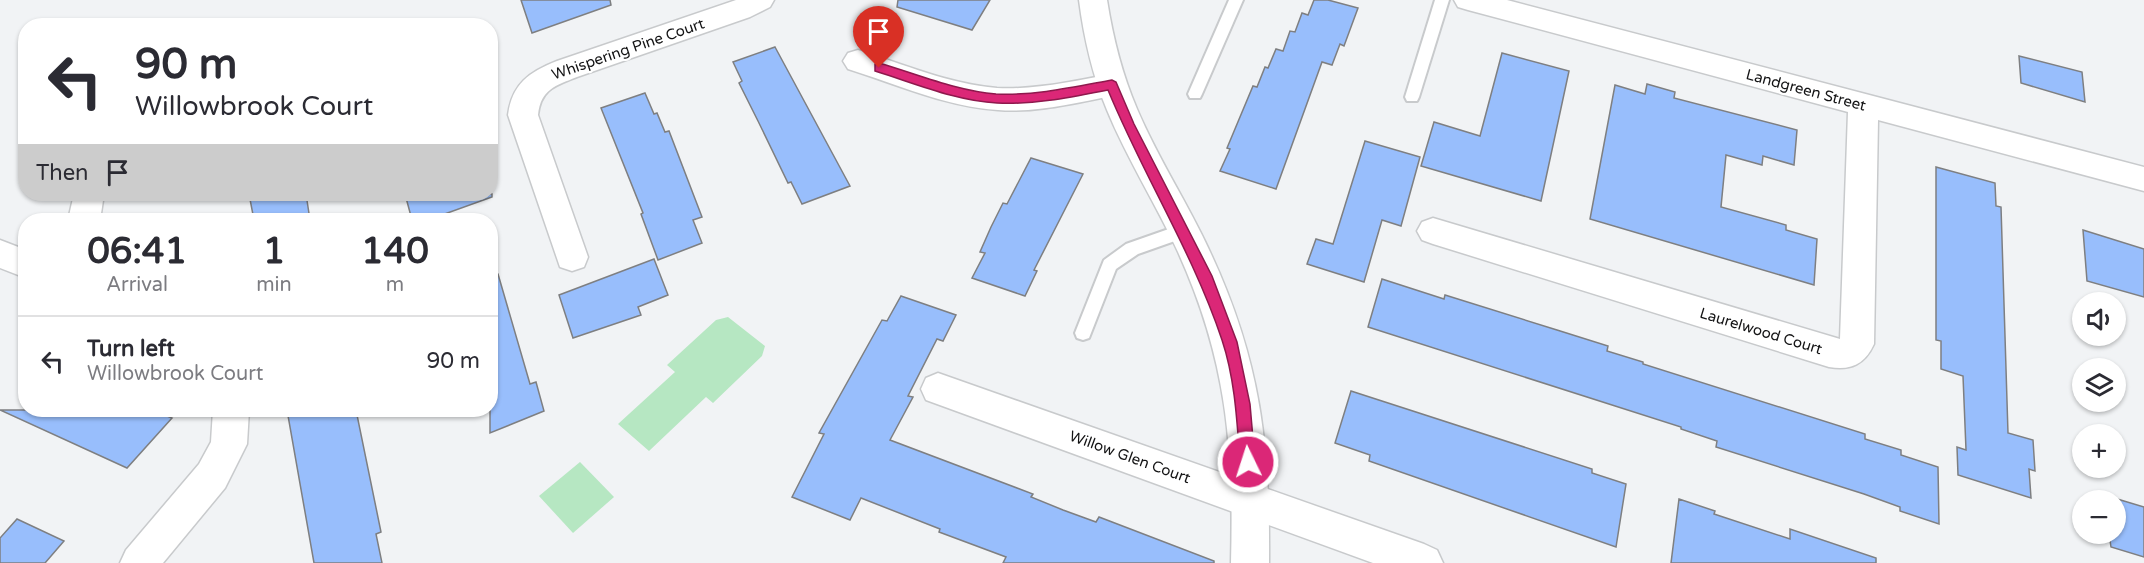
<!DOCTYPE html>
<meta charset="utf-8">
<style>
:root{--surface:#fff;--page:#f7f7f7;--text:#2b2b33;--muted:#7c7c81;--line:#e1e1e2}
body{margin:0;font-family:"Varela Round",sans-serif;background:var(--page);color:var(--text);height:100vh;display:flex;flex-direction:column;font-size:22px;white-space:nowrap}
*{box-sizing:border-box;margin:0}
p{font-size:20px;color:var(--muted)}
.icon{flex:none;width:33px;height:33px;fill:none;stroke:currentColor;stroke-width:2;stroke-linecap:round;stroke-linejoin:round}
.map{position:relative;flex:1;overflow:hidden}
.drawer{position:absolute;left:18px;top:213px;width:480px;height:204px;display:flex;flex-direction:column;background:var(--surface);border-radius:24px;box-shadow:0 2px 4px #0004}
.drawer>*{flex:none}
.guide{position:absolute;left:18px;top:18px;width:480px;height:183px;border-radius:24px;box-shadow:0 2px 4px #0004;background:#fff;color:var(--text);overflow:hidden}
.controls{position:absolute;left:2072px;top:292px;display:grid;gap:12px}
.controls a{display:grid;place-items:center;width:54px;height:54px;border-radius:50%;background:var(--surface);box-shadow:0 2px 4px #0004;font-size:30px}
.pin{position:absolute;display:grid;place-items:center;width:51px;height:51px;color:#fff;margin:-62px -26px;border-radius:50% 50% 50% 0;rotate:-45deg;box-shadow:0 0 6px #0007}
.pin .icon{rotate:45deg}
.me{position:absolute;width:66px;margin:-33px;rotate:356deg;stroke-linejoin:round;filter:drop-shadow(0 0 4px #0008)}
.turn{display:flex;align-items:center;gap:21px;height:126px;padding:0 18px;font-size:27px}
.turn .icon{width:78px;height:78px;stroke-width:2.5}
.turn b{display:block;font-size:42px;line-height:51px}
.then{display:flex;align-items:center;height:57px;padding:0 18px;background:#0003;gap:12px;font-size:22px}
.eta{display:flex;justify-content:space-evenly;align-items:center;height:102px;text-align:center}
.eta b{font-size:36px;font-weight:800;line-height:42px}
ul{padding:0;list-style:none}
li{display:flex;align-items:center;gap:18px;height:90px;padding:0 18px;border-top:2px solid var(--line)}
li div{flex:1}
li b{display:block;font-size:22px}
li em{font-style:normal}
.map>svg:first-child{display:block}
</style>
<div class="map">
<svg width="2144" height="563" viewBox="0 0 2144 563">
<rect width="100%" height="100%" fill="#f1f3f5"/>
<g fill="#b6e7c2">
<polygon points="728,317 765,346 762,356 713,403 706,397 649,451 618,424 675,372 667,365 716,320"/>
<polygon points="580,462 614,497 573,533 539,496"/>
</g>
<g fill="#98befc" stroke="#7e7f81" stroke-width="1.5">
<polygon points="521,0 610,0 611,5 532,33"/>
<polygon points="898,0 990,0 972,30 897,7"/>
<polygon points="1314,0 1328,0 1358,8 1344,46 1340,44 1332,65 1322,62 1276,189 1220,171 1230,149 1227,148 1253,86 1257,87 1265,67 1268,68 1276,49 1283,51 1290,31 1295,32 1302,13 1308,15"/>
<polygon points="775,47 850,186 802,204 791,182 788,183 758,121 739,83 742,81 733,62"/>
<polygon points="1502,53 1569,71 1541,201 1421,166 1434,122 1480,136"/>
<polygon points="2019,56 2082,72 2085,102 2021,83"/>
<polygon points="1647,84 1675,92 1674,98 1797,130 1794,165 1763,156 1762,165 1726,155 1721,207 1786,225 1786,230 1817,239 1814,285 1590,219 1615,85 1645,94"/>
<polygon points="645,93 654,114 657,113 665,132 669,131 702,217 693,220 702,243 658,260 641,214 643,213 601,108"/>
<polygon points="1365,141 1420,157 1401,226 1382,220 1364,282 1307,264 1316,239 1333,244"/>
<polygon points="1031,158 1083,174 1034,270 1037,271 1025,296 972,278 985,253 980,252 991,227 1003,203 1007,204"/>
<polygon points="1936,167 1995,183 1996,206 2001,207 2008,433 2033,440 2035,471 2029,469 2031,498 1958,475 1957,447 1966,450 1963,376 1941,369 1941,341 1936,340"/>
<polygon points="249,194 306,194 310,220 254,220"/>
<polygon points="405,194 492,194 492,197 428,220 412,220"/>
<polygon points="2083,230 2144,249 2144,297 2087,281"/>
<polygon points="654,259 668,295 638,307 641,315 573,338 559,295"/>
<polygon points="498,274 530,384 536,382 544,411 490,433 490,275"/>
<polygon points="1382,279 1444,299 1445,295 1557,330 1608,346 1607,351 1643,362 1643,364 1865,434 1865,439 1901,450 1901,455 1938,467 1939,524 1900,511 1900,507 1864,494 1716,447 1717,441 1681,429 1681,427 1368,327"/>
<polygon points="901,296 956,315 943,341 937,339 908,396 913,397 890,440 1033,494 1031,497 1063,510 1096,522 1099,517 1214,561 1214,563 1003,563 1006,557 939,532 940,529 861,498 850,520 792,497 824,434 819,433 882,320 887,321"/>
<polygon points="1351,391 1592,469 1592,473 1626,484 1616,547 1369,461 1370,455 1335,443"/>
<polygon points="0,410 152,410 172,418 127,468"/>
<polygon points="287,410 356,410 381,532 376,534 382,563 314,563"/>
<polygon points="2104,495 2144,507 2144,557 2111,547 2109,534 2115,534 2115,501 2105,501"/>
<polygon points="1679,499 1715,511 1714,514 1790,539 1790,529 1876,558 1876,563 1671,563"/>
<polygon points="17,519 64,541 45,563 0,563 0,538"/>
</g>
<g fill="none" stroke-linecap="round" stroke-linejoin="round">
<defs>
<g id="service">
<polygon points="1229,0 1243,0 1202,94 1200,98 1190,98 1188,94"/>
<polygon points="1435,0 1449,0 1419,97 1417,101 1407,101 1405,97"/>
<polygon points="1183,224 1189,226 1191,231 1189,236 1138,254 1116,269 1089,338 1083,340 1077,338 1075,333 1104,260 1126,244"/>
</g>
<g id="minor">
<path d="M736 0H774L770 7 750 17 577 77C555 86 541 89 538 115L588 257 584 267 572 271 560 267 508 115C512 84 529 72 557 61Z"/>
<path d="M1454 0H1507L2144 167V191L1878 120 1874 344C1865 364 1851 371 1829 367L1433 244 1422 240 1417 231 1422 222 1433 218 1840 339 1848 112 1468 10 1458 7Z"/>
<path d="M858 50C903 64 949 84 997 88 1035 90 1075 81 1112 74L1122 77 1127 85 1122 93 1112 96C1075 103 1036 113 998 110 947 107 896 84 848 69L843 61 848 53Z"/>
<polygon points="74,194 104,194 100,220 68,220"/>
<polygon points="0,240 26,250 26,278 0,268"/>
<polygon points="938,373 1424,544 1437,550 1443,563 1373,563 926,400 921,389 926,378"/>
<polygon points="213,410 249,410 247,444 225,488 163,563 120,563 126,550 199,464 211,442"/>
</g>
<path id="secondary" d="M1079 0H1107C1113 38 1122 74 1137 109 1158 159 1189 205 1211 254 1261 362 1270 446 1269 563H1231C1234 447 1227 360 1178 252 1156 204 1127 159 1107 110 1092 74 1084 38 1079 0Z"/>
</defs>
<use href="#service" stroke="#c8cacc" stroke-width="4"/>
<use href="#minor" stroke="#c8cacc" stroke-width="3"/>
<use href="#secondary" stroke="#c8cacc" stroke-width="3"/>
<use href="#service" fill="#fff" fill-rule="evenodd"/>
<use href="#minor" fill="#fff" fill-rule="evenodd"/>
<use href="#secondary" fill="#fff" fill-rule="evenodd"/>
</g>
<path fill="#db2777" stroke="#8e194d" stroke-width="1.5" d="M879 63C917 74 957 91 996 94 1034 96 1074 87 1112 80L1116 82 1134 124 1212 276 1237 342 1250 404 1255 462 1253 467 1248 469 1243 467 1240 462C1237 421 1235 379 1222 340 1193 253 1143 175 1108 90 1072 97 1034 105 997 103 956 101 914 83 875 71V64Z"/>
<g text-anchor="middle" stroke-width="4.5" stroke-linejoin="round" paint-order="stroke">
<g font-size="15" fill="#131314" stroke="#fff">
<text transform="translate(628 49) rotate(-19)" y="5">Whispering Pine Court</text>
<text transform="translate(1806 90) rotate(15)" y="5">Landgreen Street</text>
<text transform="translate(1761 331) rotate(17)" y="5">Laurelwood Court</text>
<text transform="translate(1130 457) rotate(20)" y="5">Willow Glen Court</text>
</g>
</g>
</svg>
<div class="controls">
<a><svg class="icon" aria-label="sound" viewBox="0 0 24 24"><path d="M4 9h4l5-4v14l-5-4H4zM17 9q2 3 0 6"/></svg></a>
<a><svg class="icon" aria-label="layers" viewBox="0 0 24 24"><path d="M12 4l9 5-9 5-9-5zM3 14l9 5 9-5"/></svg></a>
<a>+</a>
<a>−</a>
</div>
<div class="pin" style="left:879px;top:68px;background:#d93025"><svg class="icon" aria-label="arrive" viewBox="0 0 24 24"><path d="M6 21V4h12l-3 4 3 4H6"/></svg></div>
<svg class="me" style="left:1248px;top:462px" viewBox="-20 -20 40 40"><circle r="17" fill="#db2777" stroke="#fff" stroke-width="3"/><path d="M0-11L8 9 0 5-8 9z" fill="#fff"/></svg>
<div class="guide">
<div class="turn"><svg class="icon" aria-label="left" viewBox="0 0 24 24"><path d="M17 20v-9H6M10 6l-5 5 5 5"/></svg><div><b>90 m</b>Willowbrook Court</div></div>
<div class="then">Then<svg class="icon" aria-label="arrive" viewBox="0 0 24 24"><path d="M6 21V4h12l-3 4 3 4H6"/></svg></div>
</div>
<section class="drawer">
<div class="eta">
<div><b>06:41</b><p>Arrival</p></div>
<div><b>1</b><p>min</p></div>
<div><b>140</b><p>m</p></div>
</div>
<ul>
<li><svg class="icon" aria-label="left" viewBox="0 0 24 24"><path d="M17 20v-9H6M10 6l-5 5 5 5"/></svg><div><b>Turn left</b><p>Willowbrook Court</p></div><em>90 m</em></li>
</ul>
</section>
</div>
